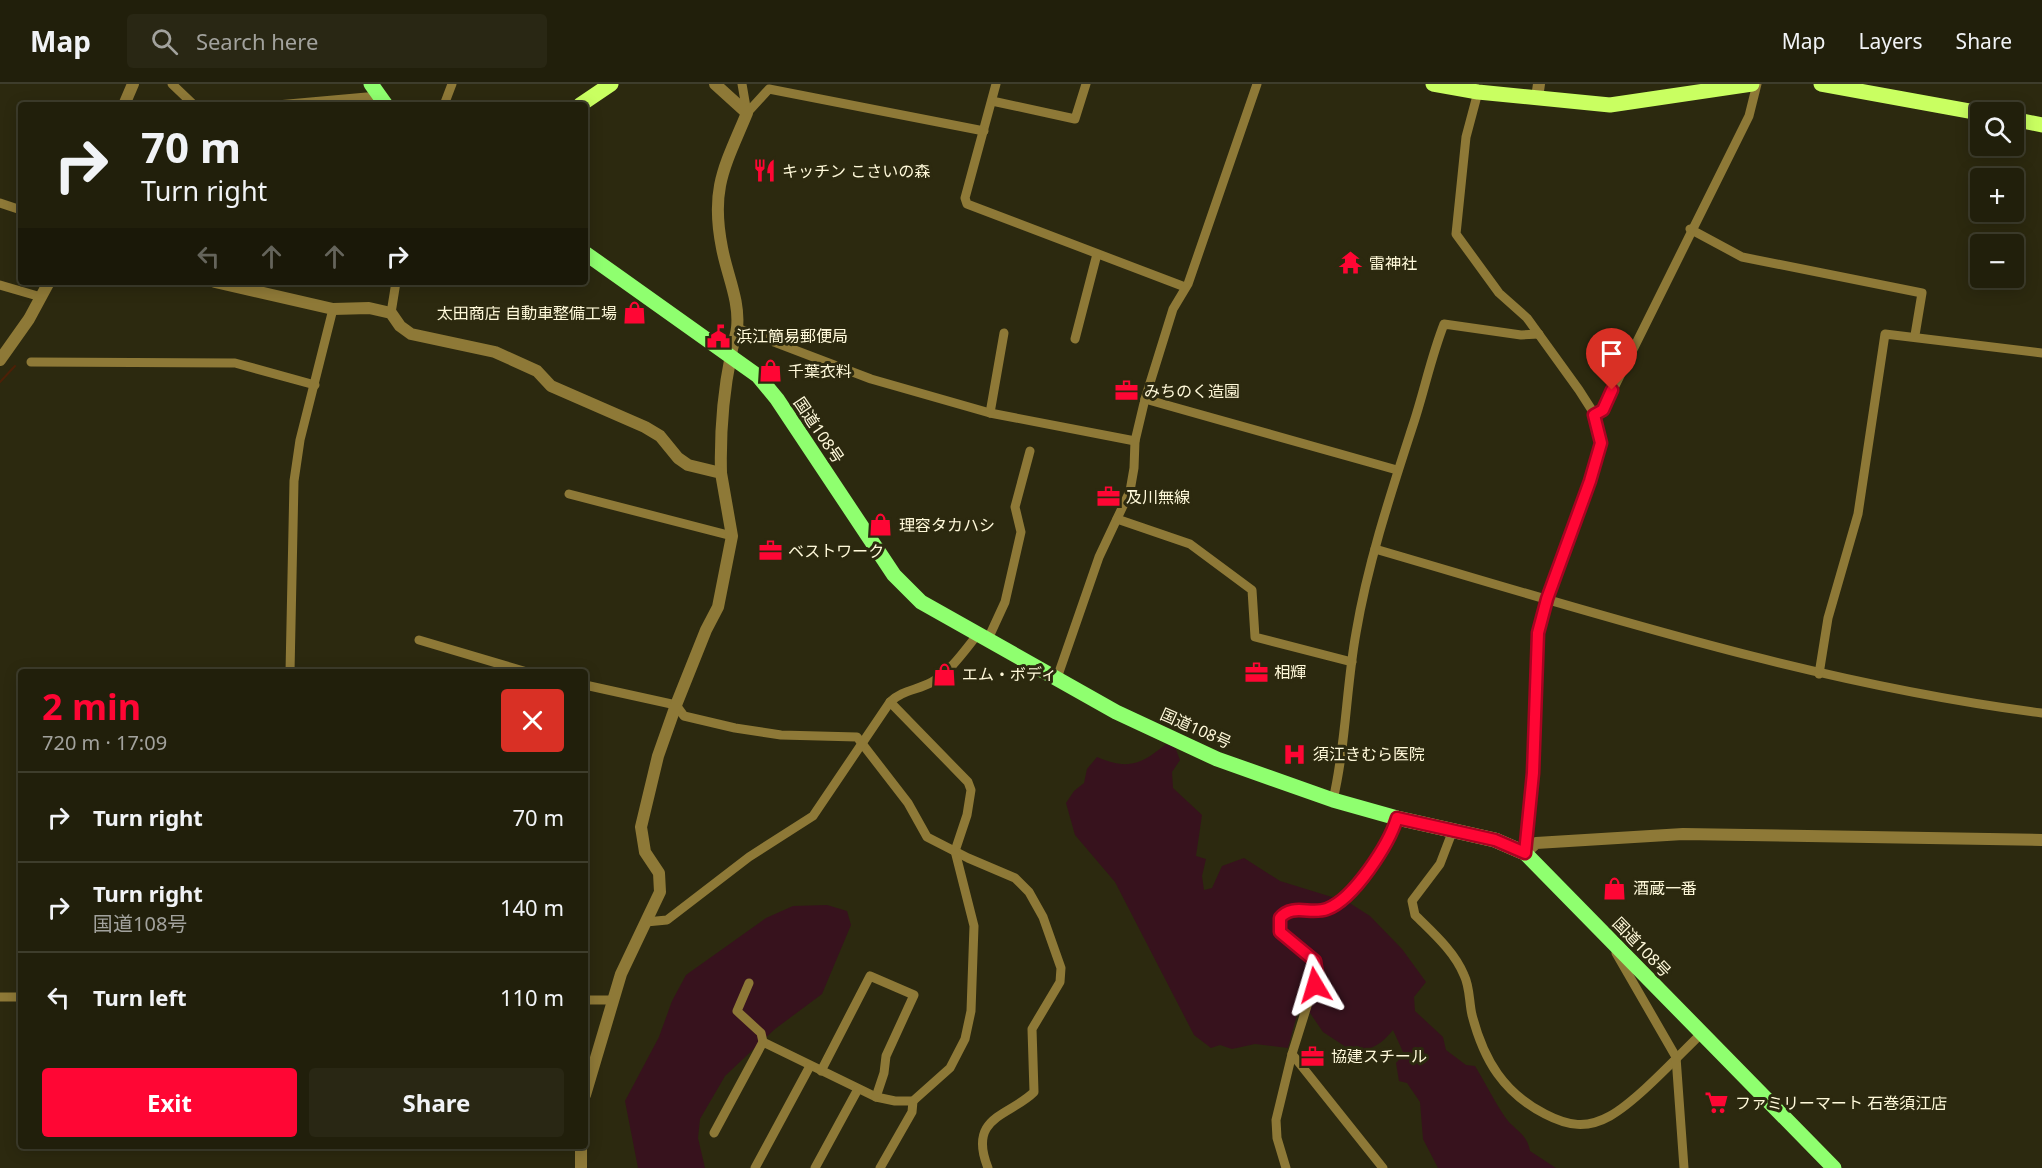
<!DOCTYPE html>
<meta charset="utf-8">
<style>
:root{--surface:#211f0b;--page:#292714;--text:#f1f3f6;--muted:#a2a29d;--line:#3e3d2c;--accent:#ff0634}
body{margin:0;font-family:"Noto Sans","Noto Sans JP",sans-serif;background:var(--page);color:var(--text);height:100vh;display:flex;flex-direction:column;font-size:22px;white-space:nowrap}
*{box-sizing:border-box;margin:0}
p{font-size:20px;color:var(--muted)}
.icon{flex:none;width:33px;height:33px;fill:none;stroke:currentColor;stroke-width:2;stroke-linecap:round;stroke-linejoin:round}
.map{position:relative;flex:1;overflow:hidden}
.sheet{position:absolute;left:18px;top:585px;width:570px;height:480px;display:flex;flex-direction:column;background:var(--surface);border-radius:6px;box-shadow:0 3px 15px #0003,0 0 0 2px var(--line)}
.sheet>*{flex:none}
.hud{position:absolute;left:18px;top:18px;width:570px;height:183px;border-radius:6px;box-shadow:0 3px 15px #0003,0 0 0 2px var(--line);background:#211f0b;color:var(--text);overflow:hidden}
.tools{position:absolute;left:1970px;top:18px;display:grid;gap:12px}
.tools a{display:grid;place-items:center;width:54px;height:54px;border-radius:6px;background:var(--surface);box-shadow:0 3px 15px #0003,0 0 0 2px var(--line);font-size:30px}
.pin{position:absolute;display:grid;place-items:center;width:51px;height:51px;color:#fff;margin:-62px -26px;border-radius:50% 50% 50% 0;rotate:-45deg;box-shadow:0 0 6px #0007}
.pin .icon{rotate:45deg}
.me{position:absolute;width:66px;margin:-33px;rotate:353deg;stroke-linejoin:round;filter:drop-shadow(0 0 4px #0008)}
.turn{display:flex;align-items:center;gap:21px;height:126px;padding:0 24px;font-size:27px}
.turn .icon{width:78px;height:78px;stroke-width:2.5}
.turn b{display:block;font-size:42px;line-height:51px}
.lanes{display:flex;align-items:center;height:57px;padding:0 24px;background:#0003;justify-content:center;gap:30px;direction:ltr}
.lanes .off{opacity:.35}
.round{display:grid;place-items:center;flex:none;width:63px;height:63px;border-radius:6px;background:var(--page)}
.headline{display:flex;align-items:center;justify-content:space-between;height:102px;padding:0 24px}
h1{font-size:36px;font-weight:700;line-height:45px;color:var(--accent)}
.action{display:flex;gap:12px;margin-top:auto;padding:12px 24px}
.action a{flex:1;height:69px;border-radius:6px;background:var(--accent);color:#fff;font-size:24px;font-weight:700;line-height:69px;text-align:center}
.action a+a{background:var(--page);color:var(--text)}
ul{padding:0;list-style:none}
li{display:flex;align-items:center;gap:18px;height:90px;padding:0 24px;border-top:2px solid var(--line)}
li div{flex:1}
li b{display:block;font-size:22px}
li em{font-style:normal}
header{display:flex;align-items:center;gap:36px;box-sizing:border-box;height:84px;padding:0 30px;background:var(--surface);border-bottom:2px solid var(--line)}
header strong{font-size:28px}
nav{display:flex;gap:33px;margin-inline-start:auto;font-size:21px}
.search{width:420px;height:54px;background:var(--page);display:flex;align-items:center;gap:15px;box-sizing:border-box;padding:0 21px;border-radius:6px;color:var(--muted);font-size:22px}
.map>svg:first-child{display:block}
</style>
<header>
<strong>Map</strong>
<div class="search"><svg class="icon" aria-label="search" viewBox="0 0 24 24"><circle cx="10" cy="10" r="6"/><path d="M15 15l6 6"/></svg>Search here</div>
<nav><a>Map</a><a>Layers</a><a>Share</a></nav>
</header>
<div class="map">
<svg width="2042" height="1084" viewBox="0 0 2042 1084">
<rect width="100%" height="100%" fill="#2c290f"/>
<g fill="#37121d">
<path d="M1166 660 1175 663 1180 676 1172 688 1173 704 1202 731 1196 772 1206 775 1202 792 1204 806 1212 804 1222 782 1244 774 1280 797 1348 818 1370 832 1402 865 1426 898 1414 913 1415 927 1443 953 1446 966 1466 981 1475 982C1485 998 1494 1017 1505 1033 1514 1046 1527 1049 1530 1067L1556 1084H1438L1423 1055 1420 1018 1407 999 1399 997 1396 979 1404 970 1393 946C1382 960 1372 965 1355 969L1323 948 1310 929 1298 927 1288 964 1255 960 1232 965 1220 961 1211 964 1194 951 1115 798 1075 751 1066 719 1074 707 1084 699 1087 685 1097 673C1127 686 1141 681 1166 660Z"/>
<polygon points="827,821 847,827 851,841 822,910 775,945 725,992 700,1035 698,1054 705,1084 638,1084 625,1017 659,953 672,917 686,891 766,834 793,822"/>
</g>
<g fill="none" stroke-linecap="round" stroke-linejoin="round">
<polyline stroke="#4d2007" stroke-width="2" points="0,298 15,282"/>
<g stroke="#8e7937" stroke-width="9">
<polyline points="172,0 194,21"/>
<polyline points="742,0 747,29"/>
<polyline points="996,0 965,114 967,120 1185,203"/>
<polyline points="1478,8 1466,53 1456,150 1499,209 1527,234 1579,306 1595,331 1601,352 1590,397 1547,515 1538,549 1533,689 1525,769"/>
<polyline points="992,17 1075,35 1086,0"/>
<polyline points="277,21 378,12"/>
<polyline points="444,21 452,0"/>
<polyline points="747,29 769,5 984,47"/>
<polyline points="0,119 21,126"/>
<polyline points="1690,145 1742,173 1922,209 1915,251"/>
<polyline points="0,201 41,213"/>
<polyline points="391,229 396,198"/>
<polyline points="737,244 871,295 990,329 1135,357"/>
<polyline points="1075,255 1097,170"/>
<polyline points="31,278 235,279 315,301"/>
<polyline points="1145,315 1397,386"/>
<polyline points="990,329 1004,249"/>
<polyline points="1595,331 1603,326 1749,32 1757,0"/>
<polyline points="569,410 732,452"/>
<polyline points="1117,435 1190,460 1252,506 1255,553 1352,578"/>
<path d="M1375 465C1595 529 1814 600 2042 629"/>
<polyline points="988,555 1005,518 1021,448 1015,423 1030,367"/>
<polyline points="419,556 527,588"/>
<polyline points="290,588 294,397 300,356 333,225"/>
<polyline points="1819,590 1828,534 1858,430 1885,250 2042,269"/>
<polyline points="1057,594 1099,473 1130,407 1134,384 1135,357 1145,315 1173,225 1188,200 1257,0"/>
<path d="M585 601 676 621 684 632 735 644 781 651 857 653 908 719 927 753 968 774 1015 794 1029 808 1043 833 1061 884 1060 898 1032 945 1034 1008C1010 1032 967 1032 988 1084"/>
<path d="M1333 716C1346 661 1346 604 1356 549 1368 478 1391 409 1413 341 1424 308 1431 273 1444 240L1521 251 1539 250"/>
<path d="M1453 746 1440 780 1412 817 1415 831C1433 849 1454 867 1464 891 1470 903 1469 918 1472 931 1484 977 1504 1009 1545 1030 1568 1042 1587 1045 1610 1032 1637 1017 1678 972 1702 949"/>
<path d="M646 838 667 836 749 773 813 732 890 618C902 606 918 606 932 598 951 587 965 566 978 550"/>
<polyline points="1616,869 1676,973 1684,1084"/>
<polyline points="749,899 737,927 761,949 763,958 876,1013 895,1017 913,1017 950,984 965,955 971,927 974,842 955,767 967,731 971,706 968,698 890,618"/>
<polyline points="0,913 21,913"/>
<polyline points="585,916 611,916"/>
<polyline points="1292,970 1383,1084"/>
<polyline points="821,987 870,892 914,911 886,972 884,989 876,1013"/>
<polyline points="714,1049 763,958"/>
<polyline points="755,1084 810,982"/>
<polyline points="815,1084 858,1005"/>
<polyline points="880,1084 912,1028 913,1017"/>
<path d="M1286 1084 1277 1054 1276 1036 1292 970 1317 890 1312 873 1280 848V834C1292 819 1311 831 1327 825 1354 815 1390 760 1397 734"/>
</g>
<g stroke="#8e7937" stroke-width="12">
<path d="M715 0 747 29C725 82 710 104 722 164 727 191 740 217 737 244 736 253 732 262 731 271 723 310 720 350 721 389"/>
<polyline points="1537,14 1539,0"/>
<polyline points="124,21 133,0"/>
<polyline points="215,198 333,225 369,224 391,229 400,242 411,250 495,268 537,287 551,302 645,343 660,352 678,374 688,381 721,389 732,452 718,523 706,546 676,621 658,672 641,743 645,768 659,789 660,808 621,890 585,1011"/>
<polyline points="0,276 29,235 49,198"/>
<polyline points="1525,769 1536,759 1683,750 2042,756"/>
<polyline points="581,1084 581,1062"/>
</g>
<g stroke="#c9ff61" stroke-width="15">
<polyline points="1433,0 1478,8 1610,21 1752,0"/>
<polyline points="1821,0 1980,29"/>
<polyline points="580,21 611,0"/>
<polyline points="2013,35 2042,41"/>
</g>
<g stroke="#8fff6f" stroke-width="15">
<polyline points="371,0 386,21"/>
<polyline points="585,169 758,292 777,315 894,491 921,518 1116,628 1217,675 1333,716 1397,734 1495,756 1525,769 1834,1084"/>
</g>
</g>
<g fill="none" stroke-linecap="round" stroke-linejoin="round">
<defs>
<path id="route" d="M1315 901 1317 890 1315 877 1280 848V834C1292 819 1311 831 1327 825 1354 815 1389 760 1397 734L1495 756 1525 769 1533 689 1538 549 1547 515 1590 397 1601 359 1594 331 1603 326 1612 306"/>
</defs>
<use href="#route" stroke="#a60422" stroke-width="15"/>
<use href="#route" stroke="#ff0634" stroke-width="10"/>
</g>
<defs>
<symbol id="restaurant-bare" viewBox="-9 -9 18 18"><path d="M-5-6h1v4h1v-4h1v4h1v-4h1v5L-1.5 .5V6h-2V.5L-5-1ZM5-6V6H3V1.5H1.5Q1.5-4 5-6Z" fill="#ff0634" stroke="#2c290f" stroke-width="2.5" paint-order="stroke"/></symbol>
<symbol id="temple-bare" viewBox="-9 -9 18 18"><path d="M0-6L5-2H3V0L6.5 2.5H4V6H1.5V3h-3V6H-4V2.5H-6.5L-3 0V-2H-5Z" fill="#ff0634" stroke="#2c290f" stroke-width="2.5" paint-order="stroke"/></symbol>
<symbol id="shop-bare" viewBox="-9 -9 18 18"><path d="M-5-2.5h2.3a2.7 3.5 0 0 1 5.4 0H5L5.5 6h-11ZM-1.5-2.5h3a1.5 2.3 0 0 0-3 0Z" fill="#ff0634" stroke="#2c290f" stroke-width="2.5" paint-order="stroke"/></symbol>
<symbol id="civic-bare" viewBox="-9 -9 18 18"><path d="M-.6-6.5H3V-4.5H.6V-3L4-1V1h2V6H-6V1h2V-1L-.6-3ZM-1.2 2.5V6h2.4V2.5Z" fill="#ff0634" stroke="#2c290f" stroke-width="2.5" paint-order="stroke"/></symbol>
<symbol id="office-bare" viewBox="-9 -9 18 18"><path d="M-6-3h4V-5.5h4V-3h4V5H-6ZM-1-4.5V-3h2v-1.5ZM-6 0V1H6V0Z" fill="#ff0634" stroke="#2c290f" stroke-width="2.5" paint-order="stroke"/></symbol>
<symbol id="hospital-bare" viewBox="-9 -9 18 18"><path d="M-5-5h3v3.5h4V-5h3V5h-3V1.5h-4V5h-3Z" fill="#ff0634" stroke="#2c290f" stroke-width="2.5" paint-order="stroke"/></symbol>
<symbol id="supermarket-bare" viewBox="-9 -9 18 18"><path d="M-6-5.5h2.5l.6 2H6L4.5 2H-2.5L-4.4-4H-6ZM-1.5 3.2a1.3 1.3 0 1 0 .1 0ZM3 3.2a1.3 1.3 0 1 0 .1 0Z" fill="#ff0634" stroke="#2c290f" stroke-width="2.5" paint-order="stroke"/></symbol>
</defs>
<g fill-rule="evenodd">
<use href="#restaurant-bare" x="748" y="70" width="33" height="33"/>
<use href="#temple-bare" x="1334" y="162" width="33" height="33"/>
<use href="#shop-bare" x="618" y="212" width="33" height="33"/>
<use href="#civic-bare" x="702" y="236" width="33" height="33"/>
<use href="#shop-bare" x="754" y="270" width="33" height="33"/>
<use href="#office-bare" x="1110" y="290" width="33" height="33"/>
<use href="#office-bare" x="1092" y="396" width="33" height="33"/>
<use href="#shop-bare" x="864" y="424" width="33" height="33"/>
<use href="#office-bare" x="754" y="450" width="33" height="33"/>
<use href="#office-bare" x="1240" y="572" width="33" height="33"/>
<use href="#shop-bare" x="928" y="574" width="33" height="33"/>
<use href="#hospital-bare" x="1278" y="654" width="33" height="33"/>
<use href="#shop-bare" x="1598" y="788" width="33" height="33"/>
<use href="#office-bare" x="1296" y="956" width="33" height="33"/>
<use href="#supermarket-bare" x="1700" y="1002" width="33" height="33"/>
</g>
<g text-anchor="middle" stroke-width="6" stroke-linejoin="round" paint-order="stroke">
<g font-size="16" fill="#fff9da" stroke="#2c290f" text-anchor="start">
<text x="782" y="93">キッチン こさいの森</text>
<text x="1369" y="185">雷神社</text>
<text x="617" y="235" text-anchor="end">太田商店 自動車整備工場</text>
<text x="736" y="258">浜江簡易郵便局</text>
<text x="788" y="293">千葉衣料</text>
<text x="1144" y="313">みちのく造園</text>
<text x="1126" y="419">及川無線</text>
<text x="899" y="447">理容タカハシ</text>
<text x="788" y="473">ベストワーク</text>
<text x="1274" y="594">相輝</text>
<text x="962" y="596">エム・ボディ</text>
<text x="1313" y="676">須江きむら医院</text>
<text x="1633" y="810">酒蔵一番</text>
<text x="1331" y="978">協建スチール</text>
<text x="1735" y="1025">ファミリーマート 石巻須江店</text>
</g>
<g font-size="16" fill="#fff9da" stroke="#2c290f">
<text transform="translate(819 346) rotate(56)" y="6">国道108号</text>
<text transform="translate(1196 644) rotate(24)" y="6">国道108号</text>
<text transform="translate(1642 863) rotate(46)" y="6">国道108号</text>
</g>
</g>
</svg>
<div class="tools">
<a><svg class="icon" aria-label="search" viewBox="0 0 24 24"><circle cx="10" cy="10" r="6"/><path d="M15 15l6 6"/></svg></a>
<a>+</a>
<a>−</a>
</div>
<div class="pin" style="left:1612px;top:306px;background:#d93025"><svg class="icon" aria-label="arrive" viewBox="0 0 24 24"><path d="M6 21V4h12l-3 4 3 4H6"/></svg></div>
<svg class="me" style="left:1315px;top:901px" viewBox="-20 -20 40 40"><path d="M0-17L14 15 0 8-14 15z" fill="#ff0634" stroke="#fff" stroke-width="4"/></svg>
<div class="hud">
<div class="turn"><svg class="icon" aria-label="right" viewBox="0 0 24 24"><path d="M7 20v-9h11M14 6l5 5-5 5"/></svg><div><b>70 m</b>Turn right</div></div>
<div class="lanes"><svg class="icon off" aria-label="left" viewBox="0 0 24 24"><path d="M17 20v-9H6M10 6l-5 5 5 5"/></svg><svg class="icon off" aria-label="ahead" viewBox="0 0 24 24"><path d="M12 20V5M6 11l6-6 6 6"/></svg><svg class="icon off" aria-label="ahead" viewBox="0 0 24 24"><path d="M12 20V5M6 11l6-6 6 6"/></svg><svg class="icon" aria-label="right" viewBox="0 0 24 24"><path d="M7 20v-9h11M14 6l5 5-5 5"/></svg></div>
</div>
<section class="sheet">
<div class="headline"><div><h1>2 min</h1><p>720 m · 17:09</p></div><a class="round" style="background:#d93025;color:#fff"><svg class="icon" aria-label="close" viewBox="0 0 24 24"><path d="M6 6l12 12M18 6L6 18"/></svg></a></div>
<ul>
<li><svg class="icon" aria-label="right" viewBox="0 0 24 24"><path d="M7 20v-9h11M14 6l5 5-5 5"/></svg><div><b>Turn right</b></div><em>70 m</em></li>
<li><svg class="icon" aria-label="right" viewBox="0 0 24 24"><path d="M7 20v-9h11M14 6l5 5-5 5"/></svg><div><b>Turn right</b><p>国道108号</p></div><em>140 m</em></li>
<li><svg class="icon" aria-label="left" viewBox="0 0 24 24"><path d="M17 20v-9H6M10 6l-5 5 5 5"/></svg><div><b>Turn left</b></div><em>110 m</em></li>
</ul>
<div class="action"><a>Exit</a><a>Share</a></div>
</section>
</div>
